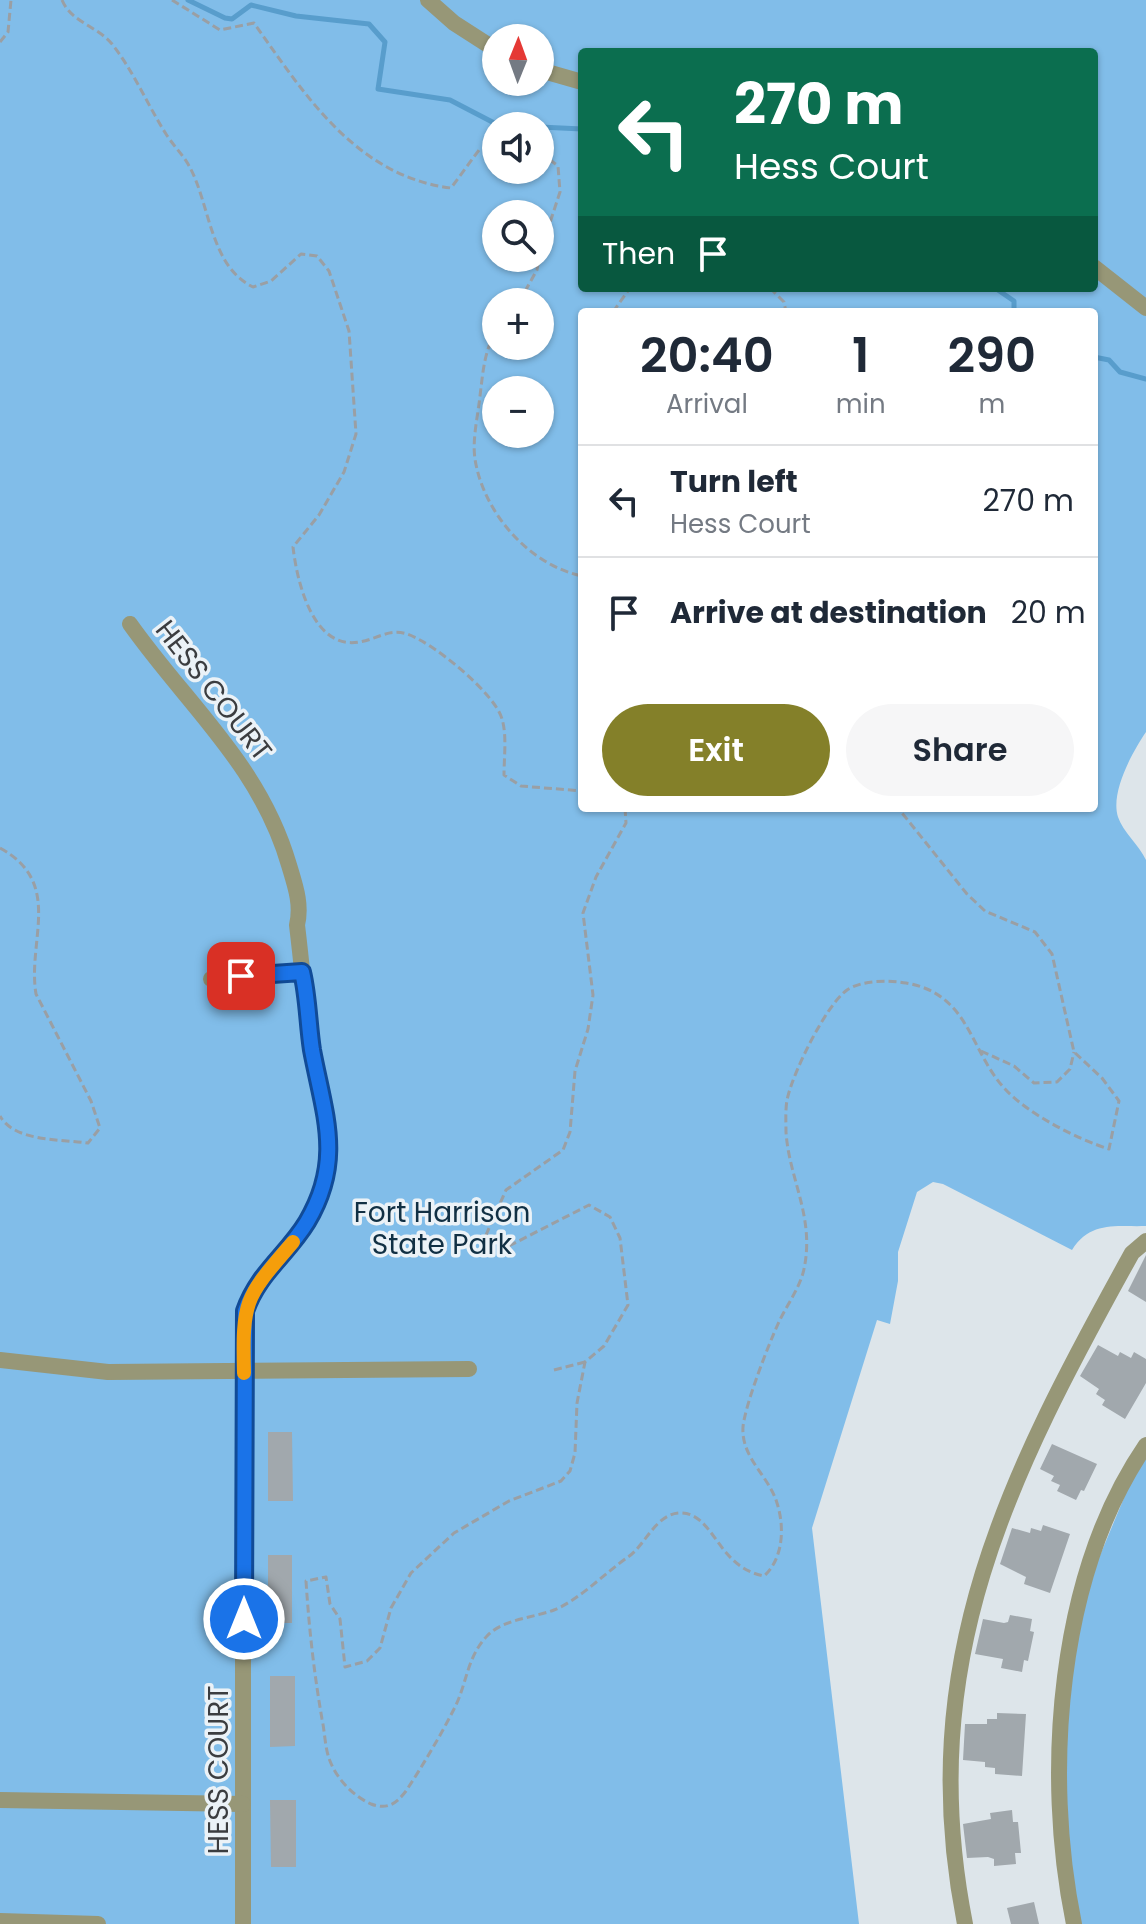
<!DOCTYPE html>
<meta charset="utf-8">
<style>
:root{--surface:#fff;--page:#f6f6f7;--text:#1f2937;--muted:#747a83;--line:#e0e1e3;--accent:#848029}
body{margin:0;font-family:Poppins,sans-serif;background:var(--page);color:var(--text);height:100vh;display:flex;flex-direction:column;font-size:30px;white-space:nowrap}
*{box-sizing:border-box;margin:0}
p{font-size:26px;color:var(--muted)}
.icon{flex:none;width:44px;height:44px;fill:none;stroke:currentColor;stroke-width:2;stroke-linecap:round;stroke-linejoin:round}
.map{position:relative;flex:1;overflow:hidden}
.drawer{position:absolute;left:578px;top:308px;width:520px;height:504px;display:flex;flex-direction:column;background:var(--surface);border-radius:8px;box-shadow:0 2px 6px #0004}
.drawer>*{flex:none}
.hud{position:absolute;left:578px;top:48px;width:520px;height:244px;border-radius:8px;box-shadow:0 2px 6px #0004;background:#0b6e4f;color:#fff;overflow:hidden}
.needle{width:52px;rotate:1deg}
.fabs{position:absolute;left:482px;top:24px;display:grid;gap:16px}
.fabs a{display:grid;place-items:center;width:72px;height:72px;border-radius:50%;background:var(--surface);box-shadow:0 2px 6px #0004;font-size:40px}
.pin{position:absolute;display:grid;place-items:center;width:68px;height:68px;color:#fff;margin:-34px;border-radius:16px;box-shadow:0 4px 12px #0006}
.me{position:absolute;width:88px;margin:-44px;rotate:0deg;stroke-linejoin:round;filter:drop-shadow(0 0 6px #0008)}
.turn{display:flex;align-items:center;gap:28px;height:168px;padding:0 24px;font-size:36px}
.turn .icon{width:104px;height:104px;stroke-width:2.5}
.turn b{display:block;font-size:56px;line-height:68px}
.then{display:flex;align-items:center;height:76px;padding:0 24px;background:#0003;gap:16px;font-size:30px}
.eta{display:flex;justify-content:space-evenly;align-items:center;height:136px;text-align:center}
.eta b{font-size:48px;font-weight:600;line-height:56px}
.cta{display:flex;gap:16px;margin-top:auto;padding:16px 24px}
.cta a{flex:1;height:92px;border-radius:48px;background:var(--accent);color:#fff;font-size:32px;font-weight:600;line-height:92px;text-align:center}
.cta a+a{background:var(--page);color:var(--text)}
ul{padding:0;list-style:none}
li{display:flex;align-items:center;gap:24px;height:112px;padding:0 24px;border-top:2px solid var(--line)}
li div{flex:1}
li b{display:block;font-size:30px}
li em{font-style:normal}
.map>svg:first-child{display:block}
</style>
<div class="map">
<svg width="1146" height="1924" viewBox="0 0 1146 1924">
<rect width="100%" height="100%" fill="#dde5ea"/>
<g fill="#81bde9" fill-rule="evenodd">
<path d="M0 0H1146V732C1133 751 1110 792 1118 817 1123 832 1139 845 1146 860V1226C1116 1227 1090 1221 1072 1250L943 1184 933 1182 917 1192 898 1252V1281L890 1324 877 1320 812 1528 859 1924H0ZM496 38H540V82H496ZM582 52H1094V288H582ZM496 126H540V170H496ZM496 214H540V258H496ZM496 302H540V346H496ZM582 312H1094V808H582ZM496 390H540V434H496Z"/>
<polygon points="1146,1445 1146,1924 1074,1924 1058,1801 1081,1601"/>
</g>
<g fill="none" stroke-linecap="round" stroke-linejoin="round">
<g stroke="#589dcc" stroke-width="5">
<polyline points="188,0 225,18 232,19 251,5 296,16 369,24 385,42 378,89 450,100 500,126"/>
<polyline points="540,127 582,129"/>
<polyline points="995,288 1014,301 1014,312"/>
<polyline points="1094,357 1109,360 1120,372 1146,379"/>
</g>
</g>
<g fill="#a1a8ad">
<polygon points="1146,1255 1146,1302 1128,1291"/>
<polygon points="1098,1345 1118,1356 1120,1352 1131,1358 1134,1352 1146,1359 1146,1383 1125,1419 1102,1405 1105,1400 1096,1394 1099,1389 1080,1376"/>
<polygon points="268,1432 292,1432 293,1501 268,1501"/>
<polygon points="1052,1444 1097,1464 1084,1491 1081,1490 1076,1500 1057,1491 1060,1485 1051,1481 1054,1476 1040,1469"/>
<polygon points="1043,1525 1070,1534 1050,1593 1024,1584 1026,1577 1000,1564 1012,1528 1030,1533 1031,1528 1041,1531"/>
<rect x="268" y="1555" width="24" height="68"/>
<polygon points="1010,1615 1032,1619 1030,1631 1034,1632 1028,1661 1024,1660 1022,1672 1001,1668 1003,1659 975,1654 983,1619 1004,1623 1008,1622"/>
<polygon points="270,1676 295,1676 295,1746 270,1747"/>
<polygon points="997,1713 1026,1714 1022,1776 995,1774 995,1768 985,1767 985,1762 963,1760 965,1724 987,1724 987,1719 997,1719"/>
<polygon points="270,1800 296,1800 296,1867 271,1867"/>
<polygon points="1012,1810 1013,1822 1018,1822 1021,1853 1015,1853 1016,1864 994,1866 994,1859 988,1857 967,1858 963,1824 991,1819 990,1813"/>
<polygon points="1034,1902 1039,1924 1011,1924 1007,1908"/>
</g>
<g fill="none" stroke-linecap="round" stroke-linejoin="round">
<g stroke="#9a9fa4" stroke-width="3" stroke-dasharray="8 4" stroke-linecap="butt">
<path d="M62 0C71 22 97 26 112 44 134 72 147 104 166 134 173 145 182 154 188 164 210 201 209 266 253 287L271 281 301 254 317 256 329 271 349 331 356 434 344 472 319 515 293 547C297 582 313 650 359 642 375 640 389 628 407 634 432 642 495 693 502 719 507 735 504 758 504 775L521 786 582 791"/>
<path d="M172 0 220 30 254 23C305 95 356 176 451 188L479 150 496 145"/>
<polyline points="0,42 8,32 11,0"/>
<polyline points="540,152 558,166 560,192 540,253"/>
<polyline points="770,288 784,302 786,312"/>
<polyline points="519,302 537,270 539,258"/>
<polyline points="613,312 630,288"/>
<path d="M496 331C484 352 483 372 480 396 478 415 472 440 475 459 483 512 529 565 582 576"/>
<path d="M625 808 626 823 596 877 583 913 593 995 588 1029 575 1071 570 1132 563 1150 506 1190 486 1235 503 1249 589 1205 610 1217 620 1238 628 1305 604 1346 585 1362 577 1403 575 1453 570 1471 561 1481 509 1501 454 1533 411 1573 391 1608 380 1648 367 1661 345 1667 340 1619 330 1604 326 1577 306 1581C309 1628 314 1673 322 1719 325 1733 325 1749 330 1761 337 1779 353 1796 371 1804 387 1810 396 1804 406 1791 423 1765 441 1735 455 1707 467 1683 467 1657 487 1636 503 1619 533 1618 554 1610 579 1600 605 1573 628 1557 646 1545 656 1512 682 1513 715 1515 717 1567 764 1576 783 1559 785 1528 777 1503 769 1476 741 1458 743 1427 745 1405 768 1346 778 1324 786 1306 800 1288 804 1269 815 1217 789 1179 786 1132 786 1121 785 1106 788 1096 794 1071 826 1005 847 990 862 980 889 980 906 983 970 994 969 1050 1005 1089 1028 1114 1077 1139 1109 1149L1119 1101 1102 1078 1074 1052 1052 954 1035 932 985 911 967 894 898 808"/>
<path d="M0 848C64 883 27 940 36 994L91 1101 100 1128 88 1143C60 1139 15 1142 0 1116"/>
<polyline points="981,1051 1014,1066 1034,1083 1057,1082 1070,1069 1074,1052"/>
<polyline points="554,1370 585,1362"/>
</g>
<g stroke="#979777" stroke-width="16">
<polyline points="428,0 454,23 496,50"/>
<polyline points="540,70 582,82"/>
<polyline points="1094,267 1146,308"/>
<path d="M130 624C188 706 260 765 289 865 295 885 302 904 297 925 302 966 305 1006 312 1046 320 1099 339 1143 319 1196 301 1246 250 1271 243 1325V1924"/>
<polyline points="211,979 302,972"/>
<polyline points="0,1360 108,1372 469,1369"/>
<polyline points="0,1800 243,1804"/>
<polyline points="0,1921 98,1924"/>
<path d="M965 1924C913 1661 1009 1475 1132 1253L1146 1241"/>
<path d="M1074 1924C1043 1774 1057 1575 1146 1445"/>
</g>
</g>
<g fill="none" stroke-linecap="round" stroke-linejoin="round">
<defs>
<path id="route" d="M241 976 302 972C308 997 308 1024 312 1050 324 1114 344 1160 307 1222 287 1255 258 1273 245 1311L244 1619"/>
</defs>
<use href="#route" stroke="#114b97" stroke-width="20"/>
<use href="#route" stroke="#1a73e8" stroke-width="14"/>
<path stroke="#f59e0b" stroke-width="14" d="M244 1373C242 1298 246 1297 293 1242"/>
</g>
<g text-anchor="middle" stroke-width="7" stroke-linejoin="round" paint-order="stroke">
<g font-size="28" fill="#3b3d40" stroke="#ebf2f7">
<text transform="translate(214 690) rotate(52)" y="10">HESS COURT</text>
<text transform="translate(218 1770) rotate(-90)" y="10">HESS COURT</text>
</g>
<g font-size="28" fill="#113044" stroke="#ebf2f7">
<text x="442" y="1222">Fort Harrison<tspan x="442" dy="32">State Park</tspan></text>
</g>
</g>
</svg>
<div class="fabs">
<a><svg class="needle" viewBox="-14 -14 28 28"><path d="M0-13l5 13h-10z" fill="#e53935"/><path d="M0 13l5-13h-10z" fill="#747a83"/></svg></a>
<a><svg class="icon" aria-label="sound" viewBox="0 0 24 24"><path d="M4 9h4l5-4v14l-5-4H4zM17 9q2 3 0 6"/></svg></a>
<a><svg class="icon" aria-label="search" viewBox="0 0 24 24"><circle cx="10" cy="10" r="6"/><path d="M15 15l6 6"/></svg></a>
<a>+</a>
<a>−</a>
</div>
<div class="pin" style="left:241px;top:976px;background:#d93025"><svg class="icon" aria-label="arrive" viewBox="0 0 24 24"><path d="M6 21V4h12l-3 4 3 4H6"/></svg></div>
<svg class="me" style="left:244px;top:1619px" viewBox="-20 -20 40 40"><circle r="17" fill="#1a73e8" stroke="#fff" stroke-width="3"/><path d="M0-11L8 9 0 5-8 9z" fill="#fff"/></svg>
<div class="hud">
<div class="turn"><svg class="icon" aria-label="left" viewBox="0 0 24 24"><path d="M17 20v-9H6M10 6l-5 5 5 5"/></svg><div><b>270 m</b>Hess Court</div></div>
<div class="then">Then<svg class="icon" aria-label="arrive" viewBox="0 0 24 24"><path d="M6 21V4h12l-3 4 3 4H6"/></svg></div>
</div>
<section class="drawer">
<div class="eta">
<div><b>20:40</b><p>Arrival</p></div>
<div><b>1</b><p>min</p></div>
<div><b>290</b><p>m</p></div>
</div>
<ul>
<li><svg class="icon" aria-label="left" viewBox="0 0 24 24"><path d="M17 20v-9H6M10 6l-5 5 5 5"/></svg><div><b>Turn left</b><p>Hess Court</p></div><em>270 m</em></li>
<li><svg class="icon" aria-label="arrive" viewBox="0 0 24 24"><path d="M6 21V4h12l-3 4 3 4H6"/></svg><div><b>Arrive at destination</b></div><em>20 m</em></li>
</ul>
<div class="cta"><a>Exit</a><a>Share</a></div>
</section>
</div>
